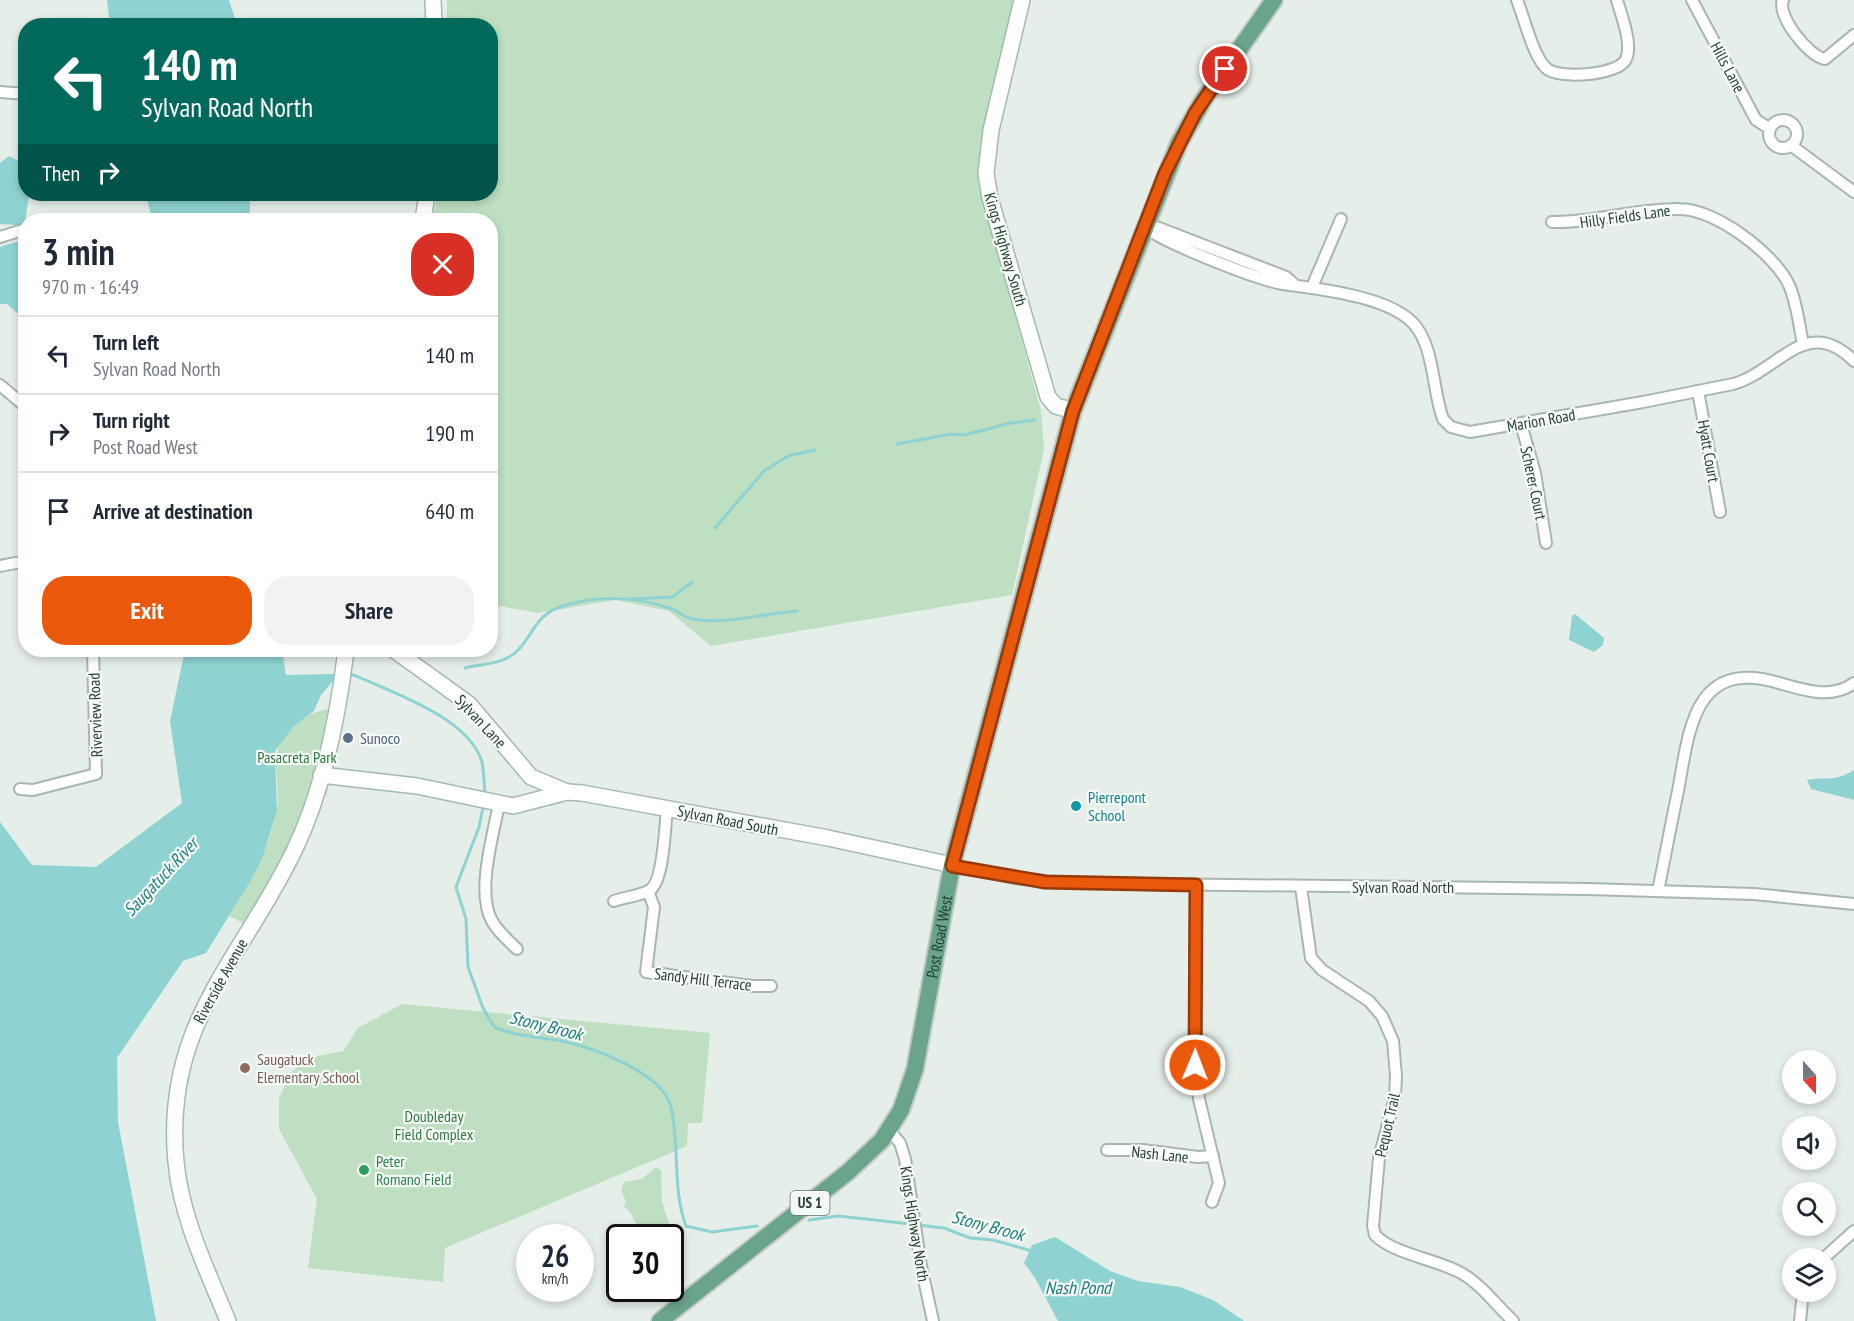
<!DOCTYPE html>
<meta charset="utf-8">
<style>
:root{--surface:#fff;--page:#f2f2f3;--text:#1f2937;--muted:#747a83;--line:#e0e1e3;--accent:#ea580c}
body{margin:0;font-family:"PT Sans Narrow",sans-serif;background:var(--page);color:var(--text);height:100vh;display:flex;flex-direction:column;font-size:22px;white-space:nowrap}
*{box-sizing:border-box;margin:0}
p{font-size:20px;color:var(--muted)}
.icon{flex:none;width:33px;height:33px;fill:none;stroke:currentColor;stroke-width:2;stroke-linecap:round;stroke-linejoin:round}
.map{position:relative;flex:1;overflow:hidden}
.drawer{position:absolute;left:18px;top:213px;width:480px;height:444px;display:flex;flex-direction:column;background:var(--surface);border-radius:24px;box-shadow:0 3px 9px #0003}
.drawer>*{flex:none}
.guide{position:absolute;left:18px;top:18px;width:480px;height:183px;border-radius:24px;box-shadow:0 3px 9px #0003;background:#00695c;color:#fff;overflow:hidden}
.needle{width:39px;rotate:159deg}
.fabs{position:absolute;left:1782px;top:1050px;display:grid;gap:12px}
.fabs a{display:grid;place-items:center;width:54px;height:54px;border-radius:50%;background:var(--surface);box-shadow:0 3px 9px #0003;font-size:30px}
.speed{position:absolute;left:516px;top:1224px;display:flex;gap:12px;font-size:30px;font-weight:700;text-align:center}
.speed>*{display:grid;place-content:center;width:78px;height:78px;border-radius:50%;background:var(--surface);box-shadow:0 3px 9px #0003;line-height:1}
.speed small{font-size:15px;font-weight:400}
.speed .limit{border:3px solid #111;border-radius:9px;background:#fff;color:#111}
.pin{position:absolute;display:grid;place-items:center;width:51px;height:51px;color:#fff;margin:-26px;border:3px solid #fff;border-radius:50%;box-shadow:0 2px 6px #0007}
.me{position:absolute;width:66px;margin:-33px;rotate:1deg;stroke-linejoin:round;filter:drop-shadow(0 0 4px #0008)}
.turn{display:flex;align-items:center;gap:21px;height:126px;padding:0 24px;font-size:27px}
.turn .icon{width:78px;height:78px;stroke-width:2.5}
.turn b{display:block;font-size:42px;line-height:51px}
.then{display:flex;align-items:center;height:57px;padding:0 24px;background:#0003;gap:12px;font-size:22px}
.round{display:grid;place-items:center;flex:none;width:63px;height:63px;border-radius:24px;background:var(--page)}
.headline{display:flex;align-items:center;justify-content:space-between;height:102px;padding:0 24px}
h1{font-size:36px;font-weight:700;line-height:45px}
.primary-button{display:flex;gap:12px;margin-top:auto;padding:12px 24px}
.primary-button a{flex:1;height:69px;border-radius:24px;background:var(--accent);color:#fff;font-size:24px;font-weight:700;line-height:69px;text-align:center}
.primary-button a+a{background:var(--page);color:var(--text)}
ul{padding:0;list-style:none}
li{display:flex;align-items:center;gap:18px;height:78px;padding:0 24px;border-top:2px solid var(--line)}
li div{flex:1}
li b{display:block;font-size:22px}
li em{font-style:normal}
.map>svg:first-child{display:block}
</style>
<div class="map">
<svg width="1854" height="1321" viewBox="0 0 1854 1321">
<rect width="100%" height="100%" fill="#e5eee8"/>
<g fill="#bedfc1">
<polygon points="447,0 1013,0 984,125 981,156 982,195 1041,411 1044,449 1012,595 711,646 669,611 615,600 538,613 490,604 490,220 433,220 437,194 490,194 490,26 447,25"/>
<path d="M329 709C318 762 303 814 279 863 269 884 255 903 243 923L229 916C249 883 268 851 276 813 284 777 261 753 297 724 308 715 315 711 329 709Z"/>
<polygon points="402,1004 710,1033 702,1123 688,1123 687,1146 445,1248 443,1282 308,1268 317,1199 279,1129 279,1098 291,1072 302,1064 314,1057 343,1051 358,1028"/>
<path d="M656 1167 661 1170 662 1202 670 1227 665 1237C630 1238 641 1217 623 1206L626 1202 621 1189 624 1182 642 1179Z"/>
</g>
<g fill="#8ed3d1">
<polygon points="107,0 229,0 237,25 110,25"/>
<polygon points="9,156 24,164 26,194 29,194 25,223 25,320 7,304 0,304 0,247 22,240 16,225 0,224 0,163"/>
<polygon points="146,194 250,194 250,220 152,220"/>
<polygon points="1575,614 1604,638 1603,645 1594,652 1569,640 1572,616"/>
<polygon points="185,650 282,650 286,675 334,674 333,681 321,695 314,711 293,727 275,751 277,811 262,859 248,885 206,953 183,961 117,1058 118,1122 156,1321 0,1321 0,822 32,865 96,867 182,803 170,721"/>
<path d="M1854 770V800L1811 789 1807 780C1827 776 1833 783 1854 770Z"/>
<polygon points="1055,1237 1110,1271 1138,1281 1180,1287 1213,1300 1244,1321 1058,1321 1035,1278 1024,1263 1032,1245"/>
</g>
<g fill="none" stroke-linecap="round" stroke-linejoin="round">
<g stroke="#8ed3d1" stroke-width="3">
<polyline points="897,444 952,434 964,435 1011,423 1035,420"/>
<polyline points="715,528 764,471 788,456 815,450"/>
<polyline points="631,599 673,597 692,582"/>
<path d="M465 668C479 664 496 665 509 657 530 646 532 616 560 607 596 595 636 596 672 609 679 612 686 618 693 619 727 625 763 613 797 611"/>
<path d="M348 676 354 675C392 692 469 718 482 762 484 772 484 784 485 794"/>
<path d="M484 803 479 827 456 887 466 919 468 967 483 1008 494 1027C515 1036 539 1037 562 1041 594 1048 663 1073 671 1107 680 1146 672 1189 686 1226L712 1232 757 1226"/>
<polyline points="809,1220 838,1216 911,1224"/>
<polyline points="918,1225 944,1228 970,1238 993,1240 1032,1251"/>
</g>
<defs>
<g id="street">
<path d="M1517 0C1524 17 1533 56 1546 68 1558 80 1620 75 1626 59 1633 44 1621 15 1617 0"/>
<polyline points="1692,0 1756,120 1769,128"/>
<path d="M1783 0C1776 15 1809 57 1825 59L1854 35"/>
<polyline points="0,92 26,94"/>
<circle cx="1783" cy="134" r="14"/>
<polyline points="1792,146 1854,192"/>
<path d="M1552 222C1595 223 1637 208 1680 209 1715 209 1774 253 1789 285 1797 303 1799 325 1803 344"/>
<polyline points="0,237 26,229"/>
<path d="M1293 283 1286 277 1159 228 1144 226C1160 242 1259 280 1283 284 1319 289 1387 296 1413 323 1435 347 1432 390 1443 419L1451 427 1470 432 1643 402 1733 384C1778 372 1806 313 1854 361"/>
<polyline points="1312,287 1341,219"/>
<polyline points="0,385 26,407"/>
<polyline points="1698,391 1720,512"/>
<polyline points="1521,424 1535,473 1546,543"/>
<polyline points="0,566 26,561"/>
<polyline points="20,789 33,790 96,774 93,650"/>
<path d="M499 804C493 836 476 892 492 921 498 932 508 940 517 949"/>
<polyline points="952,865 1015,878 1062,883 1588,889 1754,894 1854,904"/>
<polyline points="1196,885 1195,1065 1199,1099 1219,1183 1212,1202"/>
<path d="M1301 887 1311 958 1322 970 1369 1001 1382 1016 1393 1041 1396 1076 1395 1097 1379 1158 1373 1226 1375 1235C1393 1254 1436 1259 1461 1273 1481 1284 1496 1305 1513 1321"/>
<polyline points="648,891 654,907 646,972 752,986 771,986"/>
<path d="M1658 891C1665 857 1671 824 1678 791 1689 732 1693 657 1779 683 1804 690 1831 700 1854 683"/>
<path d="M614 901C625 897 640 896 650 890 664 881 665 825 667 808"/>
<polyline points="890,1131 900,1143 905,1159 921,1266 933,1321"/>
<polyline points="1107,1150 1143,1150 1198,1157 1213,1156"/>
<polyline points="1824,1258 1854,1231"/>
<polyline points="1800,1321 1803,1292"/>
</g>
<g id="secondary">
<polyline points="433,0 434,26"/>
<polyline points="1022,0 991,130 986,173 990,198 1048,397 1056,406 1073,411"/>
<polyline points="423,220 427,194"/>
<polyline points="394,650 469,704 531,777 567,792"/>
<polyline points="321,775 417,786 513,806 567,792 582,793 828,838 952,865"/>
<path d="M228 1321C207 1270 181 1217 176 1162 163 1025 240 962 294 851 324 789 338 717 346 650"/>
</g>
<g id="primary">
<path id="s1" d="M660 1321 848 1172 882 1140 901 1110 915 1069 952 865 1073 411 1179 143 1204 99 1274 0"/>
</g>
</defs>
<use href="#street" stroke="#a7b7ae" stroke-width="14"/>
<use href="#secondary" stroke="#a3baae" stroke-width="18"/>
<use href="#primary" stroke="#c2cac6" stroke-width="20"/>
<use href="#street" stroke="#fff" stroke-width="10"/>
<use href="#secondary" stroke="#fff" stroke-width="15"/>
<use href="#primary" stroke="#6aa48a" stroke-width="16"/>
</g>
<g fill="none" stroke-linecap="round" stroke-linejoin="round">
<defs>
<polyline id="route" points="1195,1065 1196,885 1045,882 952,866 1073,411 1165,173 1195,113 1225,69"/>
</defs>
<use href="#route" stroke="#983908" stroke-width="15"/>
<use href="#route" stroke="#ea580c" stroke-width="10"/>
</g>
<circle fill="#5c6f8a" stroke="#f6faf7" stroke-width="2" cx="348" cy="738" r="6"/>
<circle fill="#0f9aa8" stroke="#f6faf7" stroke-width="2" cx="1076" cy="806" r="6"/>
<circle fill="#8d6e63" stroke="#f6faf7" stroke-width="2" cx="245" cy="1068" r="6"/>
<circle fill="#2e9e5b" stroke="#f6faf7" stroke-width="2" cx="364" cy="1170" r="6"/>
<g text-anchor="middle" stroke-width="4.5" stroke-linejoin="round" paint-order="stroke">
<rect fill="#f6faf7" stroke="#63786e" stroke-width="1.5" x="790.5" y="1191" width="39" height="24" rx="4.5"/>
<g font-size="15" font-weight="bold" fill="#244134">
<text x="810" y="1208">US 1</text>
</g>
<g font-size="16" fill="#244134" stroke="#f6faf7">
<text transform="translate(1728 67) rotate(62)" y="6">Hills Lane</text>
<text transform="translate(1625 216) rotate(-8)" y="6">Hilly Fields Lane</text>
<text transform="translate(1006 249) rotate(74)" y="6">Kings Highway South</text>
<text transform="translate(1541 420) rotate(-10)" y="6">Marion Road</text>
<text transform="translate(1709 451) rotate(80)" y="6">Hyatt Court</text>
<text transform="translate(1534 483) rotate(78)" y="6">Scherer Court</text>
<text transform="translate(95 715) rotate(-92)" y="6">Riverview Road</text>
<text transform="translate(481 721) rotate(47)" y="6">Sylvan Lane</text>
<text transform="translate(728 820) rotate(11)" y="6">Sylvan Road South</text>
<text x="1403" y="893">Sylvan Road North</text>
<text dy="6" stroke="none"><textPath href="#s1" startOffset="500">Post Road West</textPath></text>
<text transform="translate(703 979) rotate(7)" y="6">Sandy Hill Terrace</text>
<text transform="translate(220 981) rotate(-61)" y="6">Riverside Avenue</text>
<text transform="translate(1387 1125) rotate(-77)" y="6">Pequot Trail</text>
<text transform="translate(1160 1154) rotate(6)" y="6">Nash Lane</text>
<text transform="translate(915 1224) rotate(81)" y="6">Kings Highway North</text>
</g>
<g font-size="16" fill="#4e5e75" stroke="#f6faf7" text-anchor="start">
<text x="360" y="744">Sunoco</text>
</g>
<g font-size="16" fill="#2d783d" stroke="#f6faf7">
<text x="297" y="763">Pasacreta Park</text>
<text x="434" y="1122">Doubleday<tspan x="434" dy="18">Field Complex</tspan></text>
</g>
<g font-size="16" fill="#0d838f" stroke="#f6faf7" text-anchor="start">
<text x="1088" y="803">Pierrepont<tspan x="1088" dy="18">School</tspan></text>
</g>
<g font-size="16" fill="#785e54" stroke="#f6faf7" text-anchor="start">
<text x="257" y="1065">Saugatuck<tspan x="257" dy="18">Elementary School</tspan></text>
</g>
<g font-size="16" fill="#27864d" stroke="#f6faf7" text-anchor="start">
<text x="376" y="1167">Peter<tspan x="376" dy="18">Romano Field</tspan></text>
</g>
<g font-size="18" font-style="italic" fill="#1d7e7c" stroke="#f6faf7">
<text transform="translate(161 877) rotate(-47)" y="6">Saugatuck River</text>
<text transform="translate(546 1026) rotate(14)" y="6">Stony Brook</text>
<text transform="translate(988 1226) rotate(15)" y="6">Stony Brook</text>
<text x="1078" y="1294">Nash Pond</text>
</g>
</g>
</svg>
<div class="fabs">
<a><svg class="needle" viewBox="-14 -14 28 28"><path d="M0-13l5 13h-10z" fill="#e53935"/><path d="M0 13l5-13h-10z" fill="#747a83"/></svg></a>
<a><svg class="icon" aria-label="sound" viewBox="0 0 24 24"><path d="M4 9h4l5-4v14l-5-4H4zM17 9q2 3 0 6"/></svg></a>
<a><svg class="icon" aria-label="search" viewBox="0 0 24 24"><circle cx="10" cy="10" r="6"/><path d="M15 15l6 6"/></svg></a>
<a><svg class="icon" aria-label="layers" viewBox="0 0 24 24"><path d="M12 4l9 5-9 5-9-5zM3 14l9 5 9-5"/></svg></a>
</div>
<div class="speed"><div>26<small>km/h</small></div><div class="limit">30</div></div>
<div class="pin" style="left:1225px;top:69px;background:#d93025"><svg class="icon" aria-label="arrive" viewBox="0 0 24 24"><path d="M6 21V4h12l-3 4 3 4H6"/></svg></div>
<svg class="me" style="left:1195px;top:1065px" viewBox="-20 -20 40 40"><circle r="17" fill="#ea580c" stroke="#fff" stroke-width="3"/><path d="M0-11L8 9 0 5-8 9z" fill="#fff"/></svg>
<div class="guide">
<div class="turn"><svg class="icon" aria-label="left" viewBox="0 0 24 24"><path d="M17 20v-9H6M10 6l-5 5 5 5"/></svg><div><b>140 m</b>Sylvan Road North</div></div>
<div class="then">Then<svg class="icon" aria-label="right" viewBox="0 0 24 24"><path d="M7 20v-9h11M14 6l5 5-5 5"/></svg></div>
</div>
<section class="drawer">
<div class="headline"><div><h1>3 min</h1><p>970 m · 16:49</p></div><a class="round" style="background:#d93025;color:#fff"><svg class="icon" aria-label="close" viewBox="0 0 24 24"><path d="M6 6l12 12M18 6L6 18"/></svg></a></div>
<ul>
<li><svg class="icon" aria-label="left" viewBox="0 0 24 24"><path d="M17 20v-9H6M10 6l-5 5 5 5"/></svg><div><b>Turn left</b><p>Sylvan Road North</p></div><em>140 m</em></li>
<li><svg class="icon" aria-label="right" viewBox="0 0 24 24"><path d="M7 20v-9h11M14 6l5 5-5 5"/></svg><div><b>Turn right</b><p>Post Road West</p></div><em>190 m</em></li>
<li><svg class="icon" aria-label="arrive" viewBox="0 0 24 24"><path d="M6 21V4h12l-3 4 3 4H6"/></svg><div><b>Arrive at destination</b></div><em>640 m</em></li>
</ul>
<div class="primary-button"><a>Exit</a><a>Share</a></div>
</section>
</div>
